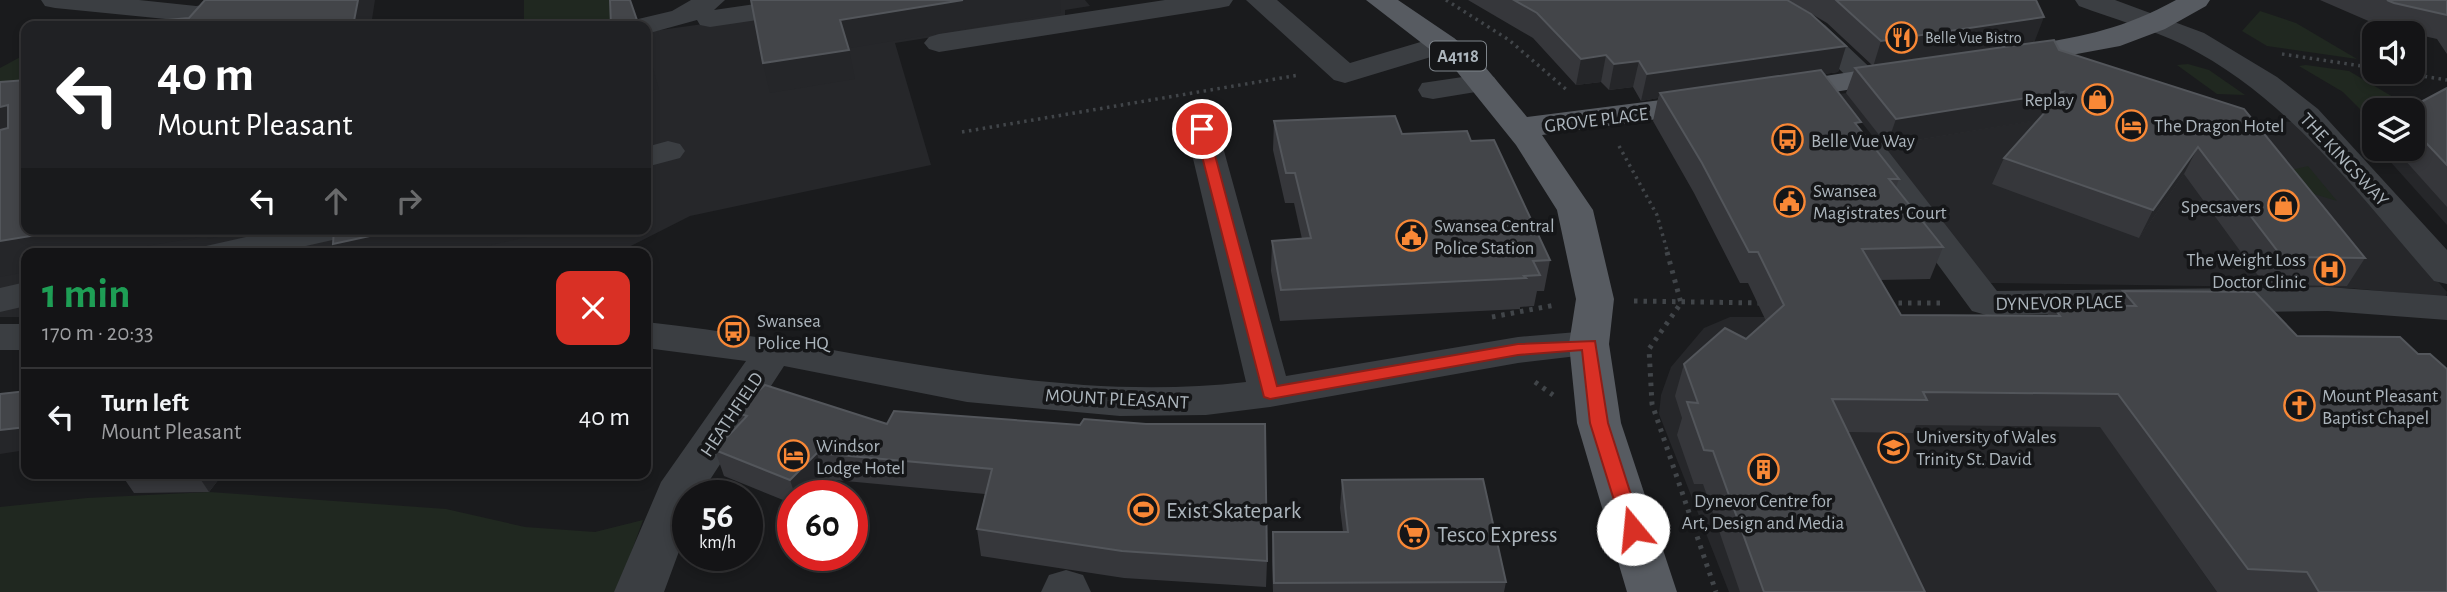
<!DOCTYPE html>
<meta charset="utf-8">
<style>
:root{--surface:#141416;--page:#212123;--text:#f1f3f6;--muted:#9d9ea1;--line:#333335}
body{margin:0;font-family:"Alegreya Sans",sans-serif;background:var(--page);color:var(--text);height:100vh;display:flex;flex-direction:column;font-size:26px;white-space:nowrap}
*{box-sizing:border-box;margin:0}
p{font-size:23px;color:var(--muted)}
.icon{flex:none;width:38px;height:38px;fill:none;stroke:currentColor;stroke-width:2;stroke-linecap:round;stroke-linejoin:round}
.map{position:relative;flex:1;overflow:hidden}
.drawer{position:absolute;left:21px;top:248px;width:630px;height:231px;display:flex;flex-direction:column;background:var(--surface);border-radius:14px;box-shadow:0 4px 10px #0003,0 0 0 2px var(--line)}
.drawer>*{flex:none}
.guide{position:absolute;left:21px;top:21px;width:630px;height:214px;border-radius:14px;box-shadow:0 4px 10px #0003,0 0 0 2px var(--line);background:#202124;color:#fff;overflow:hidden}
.tools{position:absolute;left:2362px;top:21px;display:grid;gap:14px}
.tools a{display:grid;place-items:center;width:63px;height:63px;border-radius:14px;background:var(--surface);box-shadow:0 4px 10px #0003,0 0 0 2px var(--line);font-size:35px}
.speed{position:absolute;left:672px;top:480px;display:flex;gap:14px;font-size:35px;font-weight:700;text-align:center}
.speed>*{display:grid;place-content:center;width:91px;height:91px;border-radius:50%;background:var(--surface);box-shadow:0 4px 10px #0003,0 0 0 2px var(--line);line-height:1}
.speed small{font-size:18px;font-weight:400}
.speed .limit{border:10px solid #d22;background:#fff;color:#111}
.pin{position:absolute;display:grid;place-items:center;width:60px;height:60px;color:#fff;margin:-30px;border:4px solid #fff;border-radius:50%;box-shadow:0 2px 7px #0007}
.me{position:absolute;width:77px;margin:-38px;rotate:343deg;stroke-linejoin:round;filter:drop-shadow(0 0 5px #0008)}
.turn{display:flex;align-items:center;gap:24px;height:147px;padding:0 21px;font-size:32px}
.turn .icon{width:91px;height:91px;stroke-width:2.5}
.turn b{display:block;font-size:49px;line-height:60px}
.lanes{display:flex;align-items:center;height:66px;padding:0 21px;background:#0003;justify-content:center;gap:35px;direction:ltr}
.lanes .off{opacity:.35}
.round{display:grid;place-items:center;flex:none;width:74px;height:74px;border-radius:14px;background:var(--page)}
.headline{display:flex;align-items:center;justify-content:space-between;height:119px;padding:0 21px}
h1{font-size:42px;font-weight:700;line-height:52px;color:#1e9e55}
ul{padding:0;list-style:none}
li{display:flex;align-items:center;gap:21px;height:98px;padding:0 21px;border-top:2px solid var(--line)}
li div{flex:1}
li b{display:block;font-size:26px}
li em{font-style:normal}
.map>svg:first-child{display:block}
</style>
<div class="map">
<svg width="2447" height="592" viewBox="0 0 2447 592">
<rect width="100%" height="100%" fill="#1a1b1d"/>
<g fill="#26272a">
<polygon points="876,0 1085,0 1090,6 1065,10 1065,16 895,43 931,165 690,216 615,254 26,254 26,317 0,317 0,144 26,229 646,229 646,32"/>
<polygon points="2068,65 2245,119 2293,122 2306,129 2447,292 2446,297 2349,288 1990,283 1839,94"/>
<polygon points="2447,93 2447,225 2379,149 2413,149"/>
<polygon points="1730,317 2023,317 2217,592 1729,592 1659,414 1661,395 1671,367 1704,328"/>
</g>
<g fill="#202820">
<polygon points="524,0 619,0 615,26 524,26"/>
<polygon points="2260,11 2296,23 2357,59 2267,46 2242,31"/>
<polygon points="26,54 26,104 0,115 0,68"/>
<polygon points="2188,64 2209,70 2245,95 2217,94 2177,65"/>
<polygon points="2306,65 2349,71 2405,104 2393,110 2375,110 2372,121 2343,92 2299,66"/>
<polygon points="2308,166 2337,201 2297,189 2283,172"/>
<polygon points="209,492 446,509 525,527 595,532 643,520 617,592 0,592 0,507 87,498"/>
</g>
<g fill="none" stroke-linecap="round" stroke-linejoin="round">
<g stroke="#414549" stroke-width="3.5" stroke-dasharray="2.5 4.5" stroke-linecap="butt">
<polyline points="1446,0 1509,40 1568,91"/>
<polyline points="2282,54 2375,68"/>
<polyline points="2397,72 2447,80"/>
<polyline points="962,132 1299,75"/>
<polyline points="1619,146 1657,215 1668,254"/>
</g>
<g stroke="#414549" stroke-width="5" stroke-dasharray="3.5 6" stroke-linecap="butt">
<polyline points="1667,252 1681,303 1649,349 1652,404 1716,592"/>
<polyline points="1634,301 1761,303"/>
<polyline points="1889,303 1940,303"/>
<polyline points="1492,317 1555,305"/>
<polyline points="1535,382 1553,395"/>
</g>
<g fill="#3b3e42" fill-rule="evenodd">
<polygon points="41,0 139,0 196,6 248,0 340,0 336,6 326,8 196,22 55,8 45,6"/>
<polygon points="691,0 725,0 714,10 783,0 854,0 850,6 840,8 710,27 700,25 697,20 646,34 646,26 630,26 634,20 672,11"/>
<polygon points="1165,0 1233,0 1229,6 1219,8 939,52 929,49 924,43 929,37 939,34"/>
<polygon points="1246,0 1277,0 1350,63 1444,35 1454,38 1459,44 1454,50 1345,83 1334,80"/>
<polygon points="1750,0 1784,0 1825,25 1882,79 1878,85 1867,88 1856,85 1805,37 1754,6"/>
<path d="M2075 0H2115L2204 33 2277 77 2318 109 2447 250V284L2434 281C2358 194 2289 98 2184 45 2151 29 2113 19 2079 6Z"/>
<polygon points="1483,74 1494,77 1498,83 1494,89 1433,99 1422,97 1418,90 1422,83"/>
<path d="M1202 119 1213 122 1218 129 1286 376 1518 337 1589 331 1603 335 1609 344 1603 353 1518 363 1270 407 1206 415 1120 416 967 402 784 366 700 495H688V527L664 592H614L661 482 746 361 646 348V322C846 343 1044 406 1246 382L1186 129 1191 122Z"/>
<polygon points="1866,135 1878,138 1997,291 2328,287 2447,296 2447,320 2328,311 1986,315 1972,311 1850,145 1854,138"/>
<polygon points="668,141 680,144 685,151 680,158 646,167 646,147"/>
<polygon points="282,229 351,229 346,237 270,254 201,254 206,246"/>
<polygon points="26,282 26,306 0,312 0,288"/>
<rect x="0" y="324" width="26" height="26"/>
<polygon points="1066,570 1083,575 1091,592 1041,592 1049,575"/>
</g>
<g fill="#575b61" fill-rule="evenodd">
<polygon points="1366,0 1398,0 1454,38 1476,56 1527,117 1708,94 1719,96 1724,103 1719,110 1708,112 1542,135 1593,210 1614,299 1609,344 1621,423 1677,592 1627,592 1577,423 1569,344 1576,299 1557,210 1516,145 1454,68"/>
<path d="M2176 0H2210L2206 6 2165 29 2120 46 2006 67 1995 64 1991 58 1995 52 2006 49C2072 38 2116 33 2176 0Z"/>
<polygon points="1901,64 1912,67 1916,73 1912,79 1781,101 1770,99 1766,92 1770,85 1781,83"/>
</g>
</g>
<g fill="#36373b">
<polygon points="1468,0 1787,0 1846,46 1838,72 1824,74 1859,128 1899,179 1896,187 1943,247 1930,279 1880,280 1901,315 2047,316 2052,305 2115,306 2123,291 2447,592 2217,592 2100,427 1916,425 1913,433 1848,432 1925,592 1740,592 1703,484 1694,484 1677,435 1682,418 1675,396 1684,364 1746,339 1766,321 1748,283 1740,283 1694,193 1653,121 1658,98 1641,101 1633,87 1609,90 1601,82 1576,85 1533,38"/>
<polygon points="1788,0 2036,0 2034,42 2059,50 2365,258 2347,286 2265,285 2184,174 2139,238 1992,184 2004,158 2037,120 1887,145 1846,93 1855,68 1872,65 1827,23"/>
<polygon points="2320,0 2447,0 2447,54 2437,39 2380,26"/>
<polygon points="2447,88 2447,207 2395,149 2413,149 2413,110"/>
<polygon points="1274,121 1471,141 1550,260 1544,291 1537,291 1534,306 1520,307 1520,309 1280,321 1271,271 1272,241 1302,239 1294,203 1285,203 1273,150"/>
<polygon points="765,385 1267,561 1266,587 1124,578 981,556 977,529 985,494 824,479 808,495 793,495 793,504 724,476 715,450 739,425 735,412"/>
<polygon points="121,474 333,474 330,479 222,475 209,492 134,493"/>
<polygon points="1342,480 1506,582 1504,592 1273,592 1272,561 1273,532 1343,532 1340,508"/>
</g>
<g fill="#252629">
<polygon points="358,0 375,0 371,26 353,26"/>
<polygon points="963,0 1060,0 1061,13 845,49 840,20"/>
<polygon points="2044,17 2034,43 1873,67 1881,41"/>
<polygon points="1846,46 1838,72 1663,98 1660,93 1658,98 1641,101 1647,74"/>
<polygon points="849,50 855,79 770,93 763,63"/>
<polygon points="1606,55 1601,82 1576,85 1581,59"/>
<polygon points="650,58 659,89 646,92 646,59"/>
<polygon points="1639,61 1633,87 1609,90 1614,64"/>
<polygon points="2063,92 2051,118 1887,145 1896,119"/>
<polygon points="8,105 26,133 0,142 0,107"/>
<polygon points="2198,147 2184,174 2139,238 2153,210"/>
<polygon points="73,229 258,229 208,239 207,236 123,250 121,254 26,254 26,272 0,277 0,241"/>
<polygon points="402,229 561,229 452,254 337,254 333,244"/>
<polygon points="26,427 26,450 0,454 0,430"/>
<polygon points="817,453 824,479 808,495 795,495 790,480"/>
<polygon points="197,474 221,474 222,475 209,492"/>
</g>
<g fill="#434549" stroke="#53565b" stroke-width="2">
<polygon points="205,0 358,0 353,26 141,26 145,22 189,18"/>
<polygon points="610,0 630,0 639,26 611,26"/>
<polygon points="751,0 963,0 840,20 849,50 763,63"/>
<polygon points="1514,0 1787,0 1811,14 1846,46 1647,74 1639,61 1614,64 1606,55 1581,59 1537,13"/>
<polygon points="1836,0 2036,0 2044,17 1881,41"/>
<polygon points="2387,0 2447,0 2447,15 2394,3"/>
<polygon points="2054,40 2059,50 2244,109 2365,258 2282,257 2198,147 2153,210 2004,158 2063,92 1896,119 1855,68"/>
<polygon points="646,46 650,58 646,59"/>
<polygon points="1821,70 1861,122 1855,123 1899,179 1889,179 1943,247 1862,249 1901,315 2060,316 2052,305 2136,306 2123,291 2255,292 2297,336 2400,337 2418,354 2430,354 2447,369 2447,592 2319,592 2307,572 2248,569 2118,394 1923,392 1927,400 1832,399 1925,592 1764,592 1713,451 1704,450 1687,402 1698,403 1684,364 1725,328 1746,339 1784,305 1758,252 1749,252 1702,163 1660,93"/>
<polygon points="26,80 26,229 73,229 0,241 0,130 8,128 8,105 0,107 0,82"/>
<polygon points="2447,88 2447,165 2413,129 2413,110 2406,110"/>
<polygon points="1395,116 1402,134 1467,131 1471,141 1494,140 1550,260 1533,261 1540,275 1524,276 1526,278 1281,290 1272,241 1311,238 1295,173 1286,173 1274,121"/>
<polygon points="334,229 402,229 333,244"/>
<polygon points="765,385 887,424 894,411 1080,425 1084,419 1146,424 1265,424 1267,561 1122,551 977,529 992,469 817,453 790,480 715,450 747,416 735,412"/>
<polygon points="26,391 26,427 0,430 0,394"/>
<polygon points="1483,479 1506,582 1274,583 1273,532 1348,532 1342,480"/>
</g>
<polygon fill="#d93025" stroke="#8d1f18" stroke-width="2" points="1202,125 1208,129 1277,386 1518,344 1595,341 1608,423 1642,529 1639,535 1626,535 1623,529 1590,423 1582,350 1518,355 1270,399 1264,397 1195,129"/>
<defs>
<symbol id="restaurant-ring" viewBox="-11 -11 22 22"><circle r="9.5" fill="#151618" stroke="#f98836" stroke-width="1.5"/><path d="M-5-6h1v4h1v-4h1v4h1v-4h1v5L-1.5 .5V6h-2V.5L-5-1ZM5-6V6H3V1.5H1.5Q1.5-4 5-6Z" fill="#f98836"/></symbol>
<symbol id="shop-ring" viewBox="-11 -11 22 22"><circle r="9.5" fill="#151618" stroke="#f98836" stroke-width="1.5"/><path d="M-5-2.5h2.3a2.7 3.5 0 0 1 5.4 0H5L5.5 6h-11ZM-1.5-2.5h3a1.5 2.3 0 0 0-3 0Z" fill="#f98836"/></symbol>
<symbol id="hotel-ring" viewBox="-11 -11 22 22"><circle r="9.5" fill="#151618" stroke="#f98836" stroke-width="1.5"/><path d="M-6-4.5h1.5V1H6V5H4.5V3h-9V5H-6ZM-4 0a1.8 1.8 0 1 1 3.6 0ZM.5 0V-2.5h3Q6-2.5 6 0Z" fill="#f98836"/></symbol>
<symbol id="bus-ring" viewBox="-11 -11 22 22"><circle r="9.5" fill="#151618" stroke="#f98836" stroke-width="1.5"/><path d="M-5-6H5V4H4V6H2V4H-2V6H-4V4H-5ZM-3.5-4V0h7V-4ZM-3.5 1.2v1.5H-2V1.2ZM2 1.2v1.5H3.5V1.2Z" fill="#f98836"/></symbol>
<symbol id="civic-ring" viewBox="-11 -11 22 22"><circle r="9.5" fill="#151618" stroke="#f98836" stroke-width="1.5"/><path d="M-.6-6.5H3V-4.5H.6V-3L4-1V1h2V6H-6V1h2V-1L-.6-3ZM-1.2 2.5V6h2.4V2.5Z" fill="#f98836"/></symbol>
<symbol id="hospital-ring" viewBox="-11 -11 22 22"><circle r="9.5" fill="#151618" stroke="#f98836" stroke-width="1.5"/><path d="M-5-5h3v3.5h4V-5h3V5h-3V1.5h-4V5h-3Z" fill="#f98836"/></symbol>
<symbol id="church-ring" viewBox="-11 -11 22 22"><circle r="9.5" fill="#151618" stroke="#f98836" stroke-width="1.5"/><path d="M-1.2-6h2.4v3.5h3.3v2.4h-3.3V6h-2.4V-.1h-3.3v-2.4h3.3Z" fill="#f98836"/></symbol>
<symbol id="university-ring" viewBox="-11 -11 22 22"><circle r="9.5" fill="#151618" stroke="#f98836" stroke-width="1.5"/><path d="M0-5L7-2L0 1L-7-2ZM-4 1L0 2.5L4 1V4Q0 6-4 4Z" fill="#f98836"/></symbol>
<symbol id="building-ring" viewBox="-11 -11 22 22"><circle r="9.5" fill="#151618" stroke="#f98836" stroke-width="1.5"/><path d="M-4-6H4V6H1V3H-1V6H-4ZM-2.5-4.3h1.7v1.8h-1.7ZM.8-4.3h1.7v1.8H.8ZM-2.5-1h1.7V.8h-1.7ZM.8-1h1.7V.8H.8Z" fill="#f98836"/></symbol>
<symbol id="stadium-ring" viewBox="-11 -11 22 22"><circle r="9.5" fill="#151618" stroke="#f98836" stroke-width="1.5"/><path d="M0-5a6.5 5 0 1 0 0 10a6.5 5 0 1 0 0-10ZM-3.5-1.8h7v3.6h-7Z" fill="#f98836"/></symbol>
<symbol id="supermarket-ring" viewBox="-11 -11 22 22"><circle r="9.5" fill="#151618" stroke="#f98836" stroke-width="1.5"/><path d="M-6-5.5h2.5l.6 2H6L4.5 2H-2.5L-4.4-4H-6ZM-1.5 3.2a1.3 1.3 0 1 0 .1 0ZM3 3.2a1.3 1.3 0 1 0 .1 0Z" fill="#f98836"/></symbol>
</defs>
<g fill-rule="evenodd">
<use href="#restaurant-ring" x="1884" y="20" width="35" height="35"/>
<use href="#shop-ring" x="2080" y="82" width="35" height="35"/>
<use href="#hotel-ring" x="2114" y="108" width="35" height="35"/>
<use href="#bus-ring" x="1770" y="122" width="35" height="35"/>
<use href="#civic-ring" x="1772" y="184" width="35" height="35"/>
<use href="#shop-ring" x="2266" y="188" width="35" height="35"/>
<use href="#civic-ring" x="1394" y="218" width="35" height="35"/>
<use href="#hospital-ring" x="2312" y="252" width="35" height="35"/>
<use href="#bus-ring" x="716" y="314" width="35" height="35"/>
<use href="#church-ring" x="2282" y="388" width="35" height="35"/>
<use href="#university-ring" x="1876" y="430" width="35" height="35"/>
<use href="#hotel-ring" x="776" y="438" width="35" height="35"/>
<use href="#building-ring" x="1746" y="452" width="35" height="35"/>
<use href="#stadium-ring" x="1126" y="492" width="35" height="35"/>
<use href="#supermarket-ring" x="1396" y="516" width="35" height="35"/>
</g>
<g text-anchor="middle" stroke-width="7" stroke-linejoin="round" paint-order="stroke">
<g font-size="16" fill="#acb5bc" stroke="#151618" text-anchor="start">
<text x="1925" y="43">Belle Vue Bistro</text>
</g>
<rect fill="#151618" stroke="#7f858b" stroke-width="2" x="1430" y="41.5" width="56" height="29" rx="5"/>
<g font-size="18" font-weight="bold" fill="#acb5bc">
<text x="1458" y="62">A4118</text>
</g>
<g font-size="19" fill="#acb5bc" stroke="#151618" text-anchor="start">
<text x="2074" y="106" text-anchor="end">Replay</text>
<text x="2154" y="132">The Dragon Hotel</text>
<text x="1811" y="147">Belle Vue Way</text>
<text x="1813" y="197">Swansea<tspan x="1813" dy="22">Magistrates' Court</tspan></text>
<text x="2261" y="213" text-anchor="end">Specsavers</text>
<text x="1434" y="232">Swansea Central<tspan x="1434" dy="22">Police Station</tspan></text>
<text x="2306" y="266" text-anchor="end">The Weight Loss<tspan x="2306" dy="22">Doctor Clinic</tspan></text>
<text x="757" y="327">Swansea<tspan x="757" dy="22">Police HQ</tspan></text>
<text x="2322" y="402">Mount Pleasant<tspan x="2322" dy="22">Baptist Chapel</tspan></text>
<text x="1916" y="443">University of Wales<tspan x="1916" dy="22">Trinity St. David</tspan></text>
<text x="816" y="452">Windsor<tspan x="816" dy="22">Lodge Hotel</tspan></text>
<text x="1763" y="507" text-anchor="middle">Dynevor Centre for<tspan x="1763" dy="22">Art, Design and Media</tspan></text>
</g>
<g font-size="19" fill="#acb5bc" stroke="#151618">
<text transform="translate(1596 119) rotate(-7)" y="7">GROVE PLACE</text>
<text transform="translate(2345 159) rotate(47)" y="7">THE KINGSWAY</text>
<text transform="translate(2059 302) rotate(-1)" y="7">DYNEVOR PLACE</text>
<text transform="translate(1117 398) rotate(3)" y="7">MOUNT PLEASANT</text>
<text transform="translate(731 414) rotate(-56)" y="7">HEATHFIELD</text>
</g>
<g font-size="23" fill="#acb5bc" stroke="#151618" text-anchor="start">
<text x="1166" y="518">Exist Skatepark</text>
<text x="1437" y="542">Tesco Express</text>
</g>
</g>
</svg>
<div class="tools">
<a><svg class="icon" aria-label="sound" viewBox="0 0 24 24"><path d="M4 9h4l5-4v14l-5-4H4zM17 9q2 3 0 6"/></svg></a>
<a><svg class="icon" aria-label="layers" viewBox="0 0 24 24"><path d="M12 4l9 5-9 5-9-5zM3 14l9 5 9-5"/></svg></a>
</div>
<div class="speed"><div>56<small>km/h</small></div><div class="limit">60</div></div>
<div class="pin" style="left:1202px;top:129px;background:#d93025"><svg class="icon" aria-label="arrive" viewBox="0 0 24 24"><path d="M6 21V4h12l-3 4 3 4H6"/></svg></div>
<svg class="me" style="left:1633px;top:529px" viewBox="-20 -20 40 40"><circle r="19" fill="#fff"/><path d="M0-13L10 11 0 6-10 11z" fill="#d93025"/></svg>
<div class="guide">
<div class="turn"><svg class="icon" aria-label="left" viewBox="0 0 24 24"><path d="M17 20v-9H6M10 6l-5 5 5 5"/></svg><div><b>40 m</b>Mount Pleasant</div></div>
<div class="lanes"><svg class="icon" aria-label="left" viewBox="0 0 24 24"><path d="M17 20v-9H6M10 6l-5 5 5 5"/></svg><svg class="icon off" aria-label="ahead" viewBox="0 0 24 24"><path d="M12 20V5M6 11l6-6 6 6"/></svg><svg class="icon off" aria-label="right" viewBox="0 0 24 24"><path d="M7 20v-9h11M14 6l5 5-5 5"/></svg></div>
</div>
<section class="drawer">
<div class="headline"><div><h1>1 min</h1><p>170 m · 20:33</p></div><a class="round" style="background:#d93025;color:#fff"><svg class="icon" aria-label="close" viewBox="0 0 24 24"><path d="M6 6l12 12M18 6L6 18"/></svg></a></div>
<ul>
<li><svg class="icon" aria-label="left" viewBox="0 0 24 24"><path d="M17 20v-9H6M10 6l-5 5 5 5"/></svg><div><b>Turn left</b><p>Mount Pleasant</p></div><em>40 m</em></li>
</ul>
</section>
</div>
